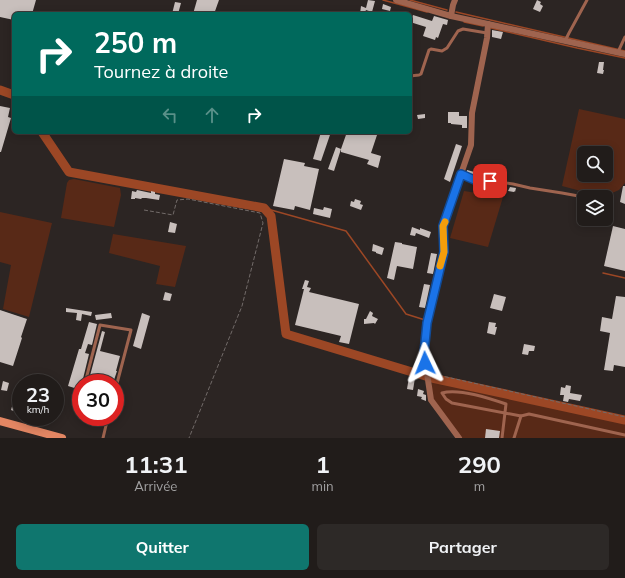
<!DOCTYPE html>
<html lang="fr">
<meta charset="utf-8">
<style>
:root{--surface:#211c1a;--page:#2d2927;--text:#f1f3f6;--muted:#a2a1a2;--line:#3e3a39;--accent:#0f766e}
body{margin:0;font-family:Mulish,sans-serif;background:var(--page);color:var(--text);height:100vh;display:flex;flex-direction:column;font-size:15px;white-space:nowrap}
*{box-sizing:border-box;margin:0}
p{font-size:13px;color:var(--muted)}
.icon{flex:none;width:22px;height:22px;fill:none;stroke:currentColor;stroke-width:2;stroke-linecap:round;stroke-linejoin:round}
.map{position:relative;height:438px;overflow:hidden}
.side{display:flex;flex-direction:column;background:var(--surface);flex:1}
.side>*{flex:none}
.top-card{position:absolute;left:12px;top:12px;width:400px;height:122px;border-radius:6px;box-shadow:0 2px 10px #0003,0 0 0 1px var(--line);background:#00695c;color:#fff;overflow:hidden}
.tools{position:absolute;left:577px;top:146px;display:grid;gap:8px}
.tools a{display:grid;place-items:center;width:36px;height:36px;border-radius:6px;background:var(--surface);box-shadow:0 2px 10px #0003,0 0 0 1px var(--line);font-size:20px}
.speed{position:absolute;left:12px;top:374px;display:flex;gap:8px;font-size:20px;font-weight:700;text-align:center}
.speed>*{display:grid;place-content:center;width:52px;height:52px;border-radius:50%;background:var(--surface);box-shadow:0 2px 10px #0003,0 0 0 1px var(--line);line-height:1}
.speed small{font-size:10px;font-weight:400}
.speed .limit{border:6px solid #d22;background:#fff;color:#111}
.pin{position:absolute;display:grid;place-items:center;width:34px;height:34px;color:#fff;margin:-17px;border-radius:8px;box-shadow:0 2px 6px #0006}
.me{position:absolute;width:44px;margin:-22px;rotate:358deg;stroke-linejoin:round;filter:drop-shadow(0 0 3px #0008)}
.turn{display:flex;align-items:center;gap:14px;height:84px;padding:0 16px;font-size:18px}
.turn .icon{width:52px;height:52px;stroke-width:2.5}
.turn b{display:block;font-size:28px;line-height:34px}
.lanes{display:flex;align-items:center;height:38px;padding:0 16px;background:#0003;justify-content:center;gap:20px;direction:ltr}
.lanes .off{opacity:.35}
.eta{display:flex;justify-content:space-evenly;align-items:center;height:68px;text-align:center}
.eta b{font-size:24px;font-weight:700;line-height:28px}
.primary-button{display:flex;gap:8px;margin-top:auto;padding:8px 16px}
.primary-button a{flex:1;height:46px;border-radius:6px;background:var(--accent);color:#fff;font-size:16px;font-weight:700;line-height:46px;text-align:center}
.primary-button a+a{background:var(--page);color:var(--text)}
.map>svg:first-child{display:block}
</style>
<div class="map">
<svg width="625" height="438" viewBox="0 0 625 438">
<rect width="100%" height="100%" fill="#2c2523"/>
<g fill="#582917" fill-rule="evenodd">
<path d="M579 109 625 119V183L619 190 603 197 562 186ZM584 153H606V175H584Z"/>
<polygon points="74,179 120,188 121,195 114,227 61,218 67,183 69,180"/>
<polygon points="464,191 503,197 488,247 450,238"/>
<polygon points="0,212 52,223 29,317 3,309 11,265 0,262"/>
<polygon points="113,234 186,246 175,287 156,284 160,266 109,253"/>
<polygon points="432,381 513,399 625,422 625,438 462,438 434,401 431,393"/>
</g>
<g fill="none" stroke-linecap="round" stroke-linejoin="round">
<g stroke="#9c4725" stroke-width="1.5">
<polyline points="383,0 427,12"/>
<polyline points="410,0 447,10"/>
<polyline points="456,12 625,51"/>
<polyline points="464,22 483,26"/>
<polyline points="491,28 577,48 625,58"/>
<polyline points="264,208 346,231 406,314 425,320"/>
<polyline points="446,232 447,249 447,252"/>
<polyline points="603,273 625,278"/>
<polyline points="428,342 430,322 435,301"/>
</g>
<g stroke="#9c4725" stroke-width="9">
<polyline points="0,90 14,95"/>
<polyline points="42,132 69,172 264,208 271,216 286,334 432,378 625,420"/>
</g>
</g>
<g fill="#c8bfbc">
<polygon points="0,0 36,0 32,14 14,14 14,20 0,17"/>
<polygon points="197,0 219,0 214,14 193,14"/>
<polygon points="368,0 375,1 372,12 366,10 364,14 360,14 361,6 366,8"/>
<polygon points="537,0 541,2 540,4 543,6 540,12 533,9"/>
<polygon points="175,2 181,3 178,14 172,14"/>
<polygon points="383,4 391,7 390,11 382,9"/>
<polygon points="413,15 432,21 434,16 448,20 447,25 443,24 438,38 436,37 435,40 423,36 426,27 410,22"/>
<polygon points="492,30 503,32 501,39 492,37"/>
<polygon points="599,62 604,62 603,70 604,70 603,74 597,73"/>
<polygon points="0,106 10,108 8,117 11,118 1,152 0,152"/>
<polygon points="448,112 459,112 459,116 467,116 467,128 462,128 462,125 451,124 451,123 448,123"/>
<polygon points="425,114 425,118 418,119 417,115"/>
<polygon points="321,132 331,132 321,161 313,159"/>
<polygon points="347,132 378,132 371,153 381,156 378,168 367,164 369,160 341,152 341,149 334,171 328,169 336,147 341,149"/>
<polygon points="456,144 462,146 450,182 444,179"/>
<polygon points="284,159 305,163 304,166 319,169 310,210 295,206 294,210 273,206"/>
<polygon points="467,170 478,173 477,178 466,174"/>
<polygon points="623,186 625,186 625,204 620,202"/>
<polygon points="510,187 516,188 515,192 514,191 514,192 508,191"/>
<polygon points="137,190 151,193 151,191 155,192 155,194 160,195 159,200 146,198 142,198 141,199 135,198 135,199 131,199 132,191 136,192"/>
<polygon points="355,199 361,201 360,204 363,205 361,210 350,206 351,201 354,202"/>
<polygon points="324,207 332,209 330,218 313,214 314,208 323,210"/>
<polygon points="170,222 177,224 175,233 168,232"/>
<polygon points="613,226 625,229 625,271 604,266"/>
<polygon points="412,227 420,230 420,228 431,232 429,238 416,233 415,236 410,235"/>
<polygon points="395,242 402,243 402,244 417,247 413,269 397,266 394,280 387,278"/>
<polygon points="373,244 384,248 382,255 376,253 376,252 372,251"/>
<polygon points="431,253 437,254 433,274 427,273"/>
<polygon points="305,280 309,281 307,287 311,288 309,292 359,304 349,344 339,342 341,336 295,325 304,289 302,289"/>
<polygon points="424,284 430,285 425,308 419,307"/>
<polygon points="165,292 172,294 170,301 163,300"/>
<polygon points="494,294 506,297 502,311 490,308"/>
<polygon points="616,296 625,297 625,367 614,365 613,371 604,370 610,333 600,331 602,317 612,319"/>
<polygon points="66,308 92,312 91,316 82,314 81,321 76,320 77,313 66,312"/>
<polygon points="0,310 27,319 21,337 22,338 13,366 0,362"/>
<polygon points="370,311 373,313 372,316 378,319 375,324 374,323 364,324 364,319 366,319"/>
<polygon points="111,313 112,318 96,320 95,315"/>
<polygon points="142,313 150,316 141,349 133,346"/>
<polygon points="89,322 97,324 92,345 88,344 85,353 89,354 82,383 81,383 81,390 68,386 79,349 81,349"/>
<polygon points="489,322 496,323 495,327 497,327 495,335 487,333"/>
<polygon points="102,331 105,332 100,351 120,356 116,371 117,371 113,383 88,383"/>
<polygon points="524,344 535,346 534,351 529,351 528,355 522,354"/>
<polygon points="409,377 415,378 413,390 407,389"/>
<polygon points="3,381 9,383 7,391 1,390"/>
<polygon points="566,385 571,386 570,393 582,395 580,401 569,399 568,402 563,401 564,395 560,395 561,387 565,388"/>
<polygon points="418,389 424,391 423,394 426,395 426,401 421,399 422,397 417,396"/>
<polygon points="13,403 21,406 19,413 11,410"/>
<polygon points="486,429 500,431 499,438 485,438"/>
</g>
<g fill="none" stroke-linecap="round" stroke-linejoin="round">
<g stroke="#726b69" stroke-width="1" stroke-dasharray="4 2" stroke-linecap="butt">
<polyline points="144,210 173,215 177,200 188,199 260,213 263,223 242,306 189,438"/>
<polyline points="433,374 625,417"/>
</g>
<g stroke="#9f644f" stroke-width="3">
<polyline points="565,41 569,33 587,0"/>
<polyline points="618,52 625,37"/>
<polyline points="410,76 419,75 421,74 429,50 431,49 442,51 447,48 458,31 463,29 487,33"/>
<polyline points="461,175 479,182 490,181 513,184 530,188 562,193 584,197"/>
<polyline points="85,383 100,325 131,330 115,391"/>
<polyline points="103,438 108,417"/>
<path d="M502 438 506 404C489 398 458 388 442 393L446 399 452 403 521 416"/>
<polyline points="514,438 521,416 529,414 625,435"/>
</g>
<g stroke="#9f644f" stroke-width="6">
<polyline points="396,0 451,16 488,24 625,54"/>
<polyline points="451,16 453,5 455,0"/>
<polyline points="459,438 431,400 424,353 427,323 444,252 443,226 471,145 472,113 487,38 488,24"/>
</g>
<polyline stroke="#e38663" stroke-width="8" points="0,421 62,438"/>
</g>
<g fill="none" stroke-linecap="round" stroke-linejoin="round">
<defs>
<polyline id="route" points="425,363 424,353 427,323 444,252 443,226 461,174 479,182 490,181"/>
</defs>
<use href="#route" stroke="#114b97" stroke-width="10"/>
<use href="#route" stroke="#1a73e8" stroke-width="7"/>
<polyline stroke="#f59e0b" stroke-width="7" points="440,266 444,252 443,226 445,222"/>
</g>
</svg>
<div class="tools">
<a><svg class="icon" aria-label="search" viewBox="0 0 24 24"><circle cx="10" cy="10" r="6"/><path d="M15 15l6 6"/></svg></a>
<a><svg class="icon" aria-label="layers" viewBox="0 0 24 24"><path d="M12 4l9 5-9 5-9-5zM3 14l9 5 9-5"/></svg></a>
</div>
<div class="speed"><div>23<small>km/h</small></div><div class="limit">30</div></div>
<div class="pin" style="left:490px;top:181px;background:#d93025"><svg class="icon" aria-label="arrive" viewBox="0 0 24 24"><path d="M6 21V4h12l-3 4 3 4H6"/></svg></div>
<svg class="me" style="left:425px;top:363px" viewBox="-20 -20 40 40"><path d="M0-17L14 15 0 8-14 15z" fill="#1a73e8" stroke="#fff" stroke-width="4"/></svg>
<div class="top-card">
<div class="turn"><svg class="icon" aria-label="right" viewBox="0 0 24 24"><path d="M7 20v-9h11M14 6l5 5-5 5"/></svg><div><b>250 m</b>Tournez à droite</div></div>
<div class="lanes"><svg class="icon off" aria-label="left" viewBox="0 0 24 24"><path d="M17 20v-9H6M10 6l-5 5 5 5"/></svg><svg class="icon off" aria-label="ahead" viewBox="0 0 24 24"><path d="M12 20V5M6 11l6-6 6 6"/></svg><svg class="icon" aria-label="right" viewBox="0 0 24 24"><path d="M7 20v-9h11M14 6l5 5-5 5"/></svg></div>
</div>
</div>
<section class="side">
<div class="eta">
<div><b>11:31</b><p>Arrivée</p></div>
<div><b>1</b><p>min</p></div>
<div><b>290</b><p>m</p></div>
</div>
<div class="primary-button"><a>Quitter</a><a>Partager</a></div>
</section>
